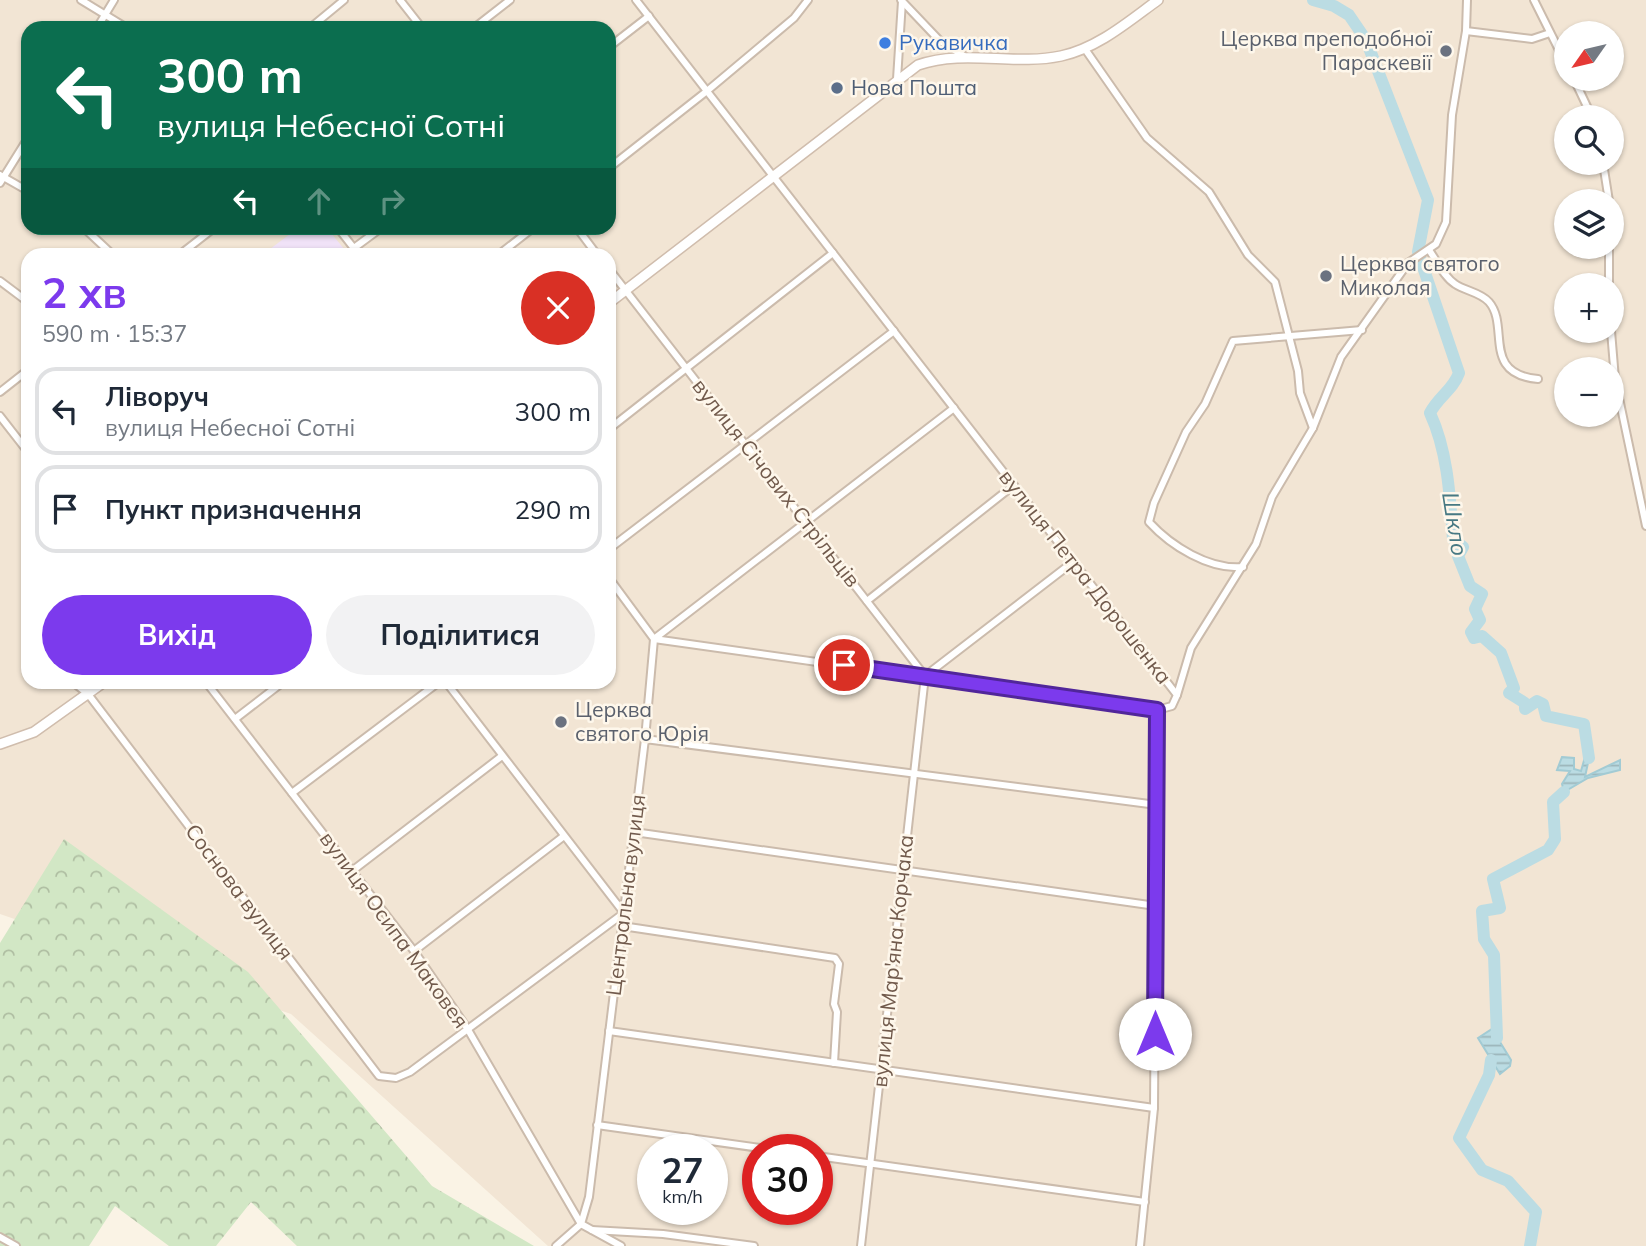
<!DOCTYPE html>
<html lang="uk">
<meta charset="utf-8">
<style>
:root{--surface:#fff;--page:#f2f2f3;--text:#1f2937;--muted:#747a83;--line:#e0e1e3;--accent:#7c3aed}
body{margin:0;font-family:Mulish,sans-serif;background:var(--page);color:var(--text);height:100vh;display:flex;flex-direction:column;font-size:26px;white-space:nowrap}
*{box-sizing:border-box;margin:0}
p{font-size:23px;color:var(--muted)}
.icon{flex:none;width:38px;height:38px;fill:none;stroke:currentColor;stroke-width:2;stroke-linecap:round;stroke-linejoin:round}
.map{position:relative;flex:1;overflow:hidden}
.side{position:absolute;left:21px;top:248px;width:595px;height:441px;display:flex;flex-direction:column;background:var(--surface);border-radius:21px;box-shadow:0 2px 5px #0004}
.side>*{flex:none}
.guide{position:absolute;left:21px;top:21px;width:595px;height:214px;border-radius:21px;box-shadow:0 2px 5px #0004;background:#0b6e4f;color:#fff;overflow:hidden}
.needle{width:46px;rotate:236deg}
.controls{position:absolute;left:1554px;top:21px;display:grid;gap:14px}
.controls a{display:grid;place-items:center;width:70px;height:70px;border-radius:50%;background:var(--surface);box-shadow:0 2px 5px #0004;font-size:35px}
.speed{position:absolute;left:637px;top:1134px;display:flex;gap:14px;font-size:35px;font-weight:700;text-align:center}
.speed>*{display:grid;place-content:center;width:91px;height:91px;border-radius:50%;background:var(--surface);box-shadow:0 2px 5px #0004;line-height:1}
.speed small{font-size:18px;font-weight:400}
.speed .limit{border:10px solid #d22;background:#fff;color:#111}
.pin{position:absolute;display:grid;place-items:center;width:60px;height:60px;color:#fff;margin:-30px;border:4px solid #fff;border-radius:50%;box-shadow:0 2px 7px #0007}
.me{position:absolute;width:77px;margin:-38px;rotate:0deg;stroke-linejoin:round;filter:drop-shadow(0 0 5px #0008)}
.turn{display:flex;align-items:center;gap:24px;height:147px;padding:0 21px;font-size:32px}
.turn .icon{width:91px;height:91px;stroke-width:2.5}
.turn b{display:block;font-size:49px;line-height:60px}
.lanes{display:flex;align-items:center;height:66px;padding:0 21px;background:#0003;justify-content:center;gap:35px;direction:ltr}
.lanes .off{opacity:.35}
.round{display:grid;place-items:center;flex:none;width:74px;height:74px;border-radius:37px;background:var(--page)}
.headline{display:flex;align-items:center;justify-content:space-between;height:119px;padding:0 21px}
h1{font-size:42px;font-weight:700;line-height:52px;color:var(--accent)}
.primary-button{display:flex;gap:14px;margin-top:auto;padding:14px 21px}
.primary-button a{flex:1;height:80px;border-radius:42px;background:var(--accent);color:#fff;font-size:28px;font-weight:700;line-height:80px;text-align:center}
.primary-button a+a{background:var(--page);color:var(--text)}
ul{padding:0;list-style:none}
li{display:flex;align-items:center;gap:21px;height:88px;margin:0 14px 10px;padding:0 7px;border:4px solid var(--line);border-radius:21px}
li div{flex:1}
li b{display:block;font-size:26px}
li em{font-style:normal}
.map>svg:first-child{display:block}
</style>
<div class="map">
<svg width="1646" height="1246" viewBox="0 0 1646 1246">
<defs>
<pattern id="forest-crowns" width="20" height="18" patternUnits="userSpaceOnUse" patternTransform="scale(1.75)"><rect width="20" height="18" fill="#d2e7c5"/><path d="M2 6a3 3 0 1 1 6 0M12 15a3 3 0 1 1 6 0" fill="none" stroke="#afbea2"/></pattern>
<pattern id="water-rules" width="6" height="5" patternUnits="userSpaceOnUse" patternTransform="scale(1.75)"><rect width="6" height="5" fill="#bbdce3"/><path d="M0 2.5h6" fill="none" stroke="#9cb5ba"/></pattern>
</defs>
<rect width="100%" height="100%" fill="#faf3e5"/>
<path fill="#f2e5d4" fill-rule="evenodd" d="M0 0H1646V1246H548L291 1014 0 914ZM28 28H609V228H28ZM1566 33H1612V79H1566ZM1566 117H1612V163H1566ZM1566 201H1612V247H1566ZM28 256H609V682H28ZM1566 285H1612V331H1566ZM1566 369H1612V415H1566ZM653 1150H712V1209H653ZM758 1150H817V1209H758Z"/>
<polygon fill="#f0e2f7" points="298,228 327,228 349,255 262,255"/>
<polygon fill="url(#forest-crowns)" points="64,839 248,972 432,1186 534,1246 297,1246 251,1202 216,1246 169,1246 115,1206 89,1246 0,1246 0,943"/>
<g fill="url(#water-rules)" stroke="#a2cbd4" stroke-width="2">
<polygon points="1562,757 1574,758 1574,769 1581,771 1585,757 1589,758 1585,777 1620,760 1620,770 1588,778 1564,792 1562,784 1570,771 1557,770"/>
<polygon points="1492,1029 1511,1060 1510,1066 1500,1074 1478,1038"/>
</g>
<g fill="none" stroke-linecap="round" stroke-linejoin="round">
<g stroke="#bbdce3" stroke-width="12">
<polyline points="1313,0 1334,6 1349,15 1366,40 1428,200 1418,252"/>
<path d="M1419 255 1459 373C1453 390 1438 397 1430 413 1448 452 1450 497 1453 539L1463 547 1458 556 1470 586 1482 594 1475 609 1480 620 1471 632 1474 638 1482 636 1501 653 1514 688 1509 693 1525 703V709L1537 701 1543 704 1546 716 1584 724 1589 758"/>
<polyline points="1497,1038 1494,955 1484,939 1482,911 1500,908 1493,879 1548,850 1555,839 1553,802 1564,792"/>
<polyline points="1491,1060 1489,1075 1459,1138 1482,1170 1508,1181 1536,1212 1530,1246"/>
</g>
<defs>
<g id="street">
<polyline points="81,0 127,28"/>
<polyline points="400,0 422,28"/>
<polyline points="636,0 1177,695 1172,706 1157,710 1154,1108 1140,1246"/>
<polyline points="901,0 940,41 964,56"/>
<polyline points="1534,0 1566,64"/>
<polyline points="97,28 114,0"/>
<polyline points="310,28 344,0"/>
<polyline points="474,28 510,0"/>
<polyline points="1466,31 1532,39 1550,33"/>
<polyline points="609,47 649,16"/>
<polyline points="1085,49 1147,138 1209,192 1248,255 1275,282 1298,371 1300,393 1313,428"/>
<polyline points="897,79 902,1"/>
<polyline points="1574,79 1592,117"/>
<polyline points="1603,163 1609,201"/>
<polyline points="609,168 707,91 794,18 808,0"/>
<polyline points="0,175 28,191"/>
<polyline points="0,183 28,138"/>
<polyline points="84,228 114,256"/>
<polyline points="338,228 360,256"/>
<polyline points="577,228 598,256"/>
<polyline points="354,248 381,228"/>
<path d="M1429 250C1437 261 1444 277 1455 284 1465 291 1480 292 1489 302 1510 326 1481 374 1538 379"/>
<polyline points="178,256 214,228"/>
<polyline points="497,256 533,228"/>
<polyline points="609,269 925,676"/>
<polyline points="0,281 28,302"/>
<polyline points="1609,285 1609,247"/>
<polyline points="1611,331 1615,379 1646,526"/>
<polyline points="0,392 28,370"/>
<polyline points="0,416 28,452"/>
<polyline points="609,429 833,253"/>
<polyline points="609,549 894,331"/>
<path d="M1243 567C1209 570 1171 546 1149 522L1154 503 1186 432 1205 404 1233 341 1362 330"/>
<polyline points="867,601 1014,485"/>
<polyline points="654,639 1157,710"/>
<polyline points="654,639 954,408"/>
<polyline points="925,676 1073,562"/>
<polyline points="73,682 88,694 379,1076 396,1078 410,1072 624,913 446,682"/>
<polyline points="206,682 414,951 467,1028 581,1224 621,1246"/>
<polyline points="1177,695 1191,648 1256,544 1272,497 1313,428 1341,357 1408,263 1436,244 1446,222 1452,115 1466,31 1467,0"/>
<polyline points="235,719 283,682"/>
<polyline points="645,739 1157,805"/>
<polyline points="292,793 439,682"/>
<polyline points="634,832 1156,906"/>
<polyline points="352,871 502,756"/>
<polyline points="622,926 835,958 839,964 834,1004 837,1012 834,1063"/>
<polyline points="414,951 564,836"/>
<polyline points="609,1031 1154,1108"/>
<polyline points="597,1125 774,1150"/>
<polyline points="817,1156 1145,1202"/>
<polyline points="592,1230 663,1234 754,1246"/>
<polyline points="0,1237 16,1246"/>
<polyline points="556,1246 581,1224 589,1197 645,739 654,639 609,578"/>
<polyline points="861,1246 925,676"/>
</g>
<g id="secondary">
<path d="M609 303 918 65C965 49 1013 66 1061 56 1098 48 1129 21 1158 0"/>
<polyline points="0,744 34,732 104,682"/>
</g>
</defs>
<use href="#street" stroke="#cbbbac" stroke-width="10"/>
<use href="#secondary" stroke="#d0bdad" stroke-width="12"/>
<use href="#street" stroke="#fff" stroke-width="6"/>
<use href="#secondary" stroke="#fff" stroke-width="9"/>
</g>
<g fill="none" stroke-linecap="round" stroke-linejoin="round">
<defs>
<polyline id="route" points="844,665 1157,710 1155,1034"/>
</defs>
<use href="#route" stroke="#51269a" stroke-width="18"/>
<use href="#route" stroke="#7c3aed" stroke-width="12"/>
</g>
<circle fill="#3f7fe0" stroke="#fef7eb" stroke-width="2.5" cx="885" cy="43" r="7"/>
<g fill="#6b7280" stroke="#fef7eb" stroke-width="2.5">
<circle cx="1446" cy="51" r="7"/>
<circle cx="1326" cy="276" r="7"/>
<circle cx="561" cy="722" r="7"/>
</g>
<circle fill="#5c6f8a" stroke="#fef7eb" stroke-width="2.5" cx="837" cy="88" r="7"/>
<g text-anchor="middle" stroke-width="5" stroke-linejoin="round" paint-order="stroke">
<g font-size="21" fill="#5b616d" stroke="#fef7eb" text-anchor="start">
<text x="1432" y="46" text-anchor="end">Церква преподобної<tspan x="1432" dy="24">Параскевії</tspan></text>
<text x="1340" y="271">Церква святого<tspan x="1340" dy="24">Миколая</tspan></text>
<text x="575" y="717">Церква<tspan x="575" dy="24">святого Юрія</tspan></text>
</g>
<g font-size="21" fill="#366cbe" stroke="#fef7eb" text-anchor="start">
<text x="899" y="50">Рукавичка</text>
</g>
<g font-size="21" fill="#4e5e75" stroke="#fef7eb" text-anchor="start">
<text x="851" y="95">Нова Пошта</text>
</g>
<g font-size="21" fill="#715a4c" stroke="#fef7eb">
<text transform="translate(776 483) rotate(52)" y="7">вулиця Січових Стрільців</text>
<text transform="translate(1085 577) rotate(52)" y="7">вулиця Петра Дорошенка</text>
<text transform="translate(239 892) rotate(53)" y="7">Соснова вулиця</text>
<text transform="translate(626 895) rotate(-83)" y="7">Центральна вулиця</text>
<text transform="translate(394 930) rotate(54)" y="7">вулиця Осипа Маковея</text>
<text transform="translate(893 961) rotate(-84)" y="7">вулиця Мар'яна Корчака</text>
</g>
<g font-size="23" font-style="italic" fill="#477983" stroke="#fef7eb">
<text transform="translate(1455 524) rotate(81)" y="8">Шкло</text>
</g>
</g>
</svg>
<div class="controls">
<a><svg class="needle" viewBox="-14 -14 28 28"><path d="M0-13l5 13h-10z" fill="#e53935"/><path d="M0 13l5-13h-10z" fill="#747a83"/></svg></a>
<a><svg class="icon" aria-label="search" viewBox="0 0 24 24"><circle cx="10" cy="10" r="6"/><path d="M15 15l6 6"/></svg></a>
<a><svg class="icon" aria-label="layers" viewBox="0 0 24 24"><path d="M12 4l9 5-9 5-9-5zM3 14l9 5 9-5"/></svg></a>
<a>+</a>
<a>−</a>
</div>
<div class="speed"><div>27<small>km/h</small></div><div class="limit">30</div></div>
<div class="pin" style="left:844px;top:665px;background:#d93025"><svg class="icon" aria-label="arrive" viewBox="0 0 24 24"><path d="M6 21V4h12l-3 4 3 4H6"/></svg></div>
<svg class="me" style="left:1155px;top:1034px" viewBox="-20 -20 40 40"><circle r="19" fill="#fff"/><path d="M0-13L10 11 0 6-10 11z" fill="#7c3aed"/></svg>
<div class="guide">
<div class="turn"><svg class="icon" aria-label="left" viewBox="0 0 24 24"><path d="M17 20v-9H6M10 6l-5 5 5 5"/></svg><div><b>300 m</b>вулиця Небесної Сотні</div></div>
<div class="lanes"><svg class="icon" aria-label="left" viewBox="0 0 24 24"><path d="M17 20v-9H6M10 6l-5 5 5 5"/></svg><svg class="icon off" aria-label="ahead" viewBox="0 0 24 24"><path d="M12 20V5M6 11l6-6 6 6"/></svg><svg class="icon off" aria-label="right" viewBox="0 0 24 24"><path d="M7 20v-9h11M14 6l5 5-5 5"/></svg></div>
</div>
<section class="side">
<div class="headline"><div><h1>2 хв</h1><p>590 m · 15:37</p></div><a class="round" style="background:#d93025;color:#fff"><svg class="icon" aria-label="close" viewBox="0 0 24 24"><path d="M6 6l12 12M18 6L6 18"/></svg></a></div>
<ul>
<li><svg class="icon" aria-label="left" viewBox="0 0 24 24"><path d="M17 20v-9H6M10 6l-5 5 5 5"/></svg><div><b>Ліворуч</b><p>вулиця Небесної Сотні</p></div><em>300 m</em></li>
<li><svg class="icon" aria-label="arrive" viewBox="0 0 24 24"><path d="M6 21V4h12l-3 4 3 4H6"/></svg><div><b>Пункт призначення</b></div><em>290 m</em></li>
</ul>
<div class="primary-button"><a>Вихід</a><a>Поділитися</a></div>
</section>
</div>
